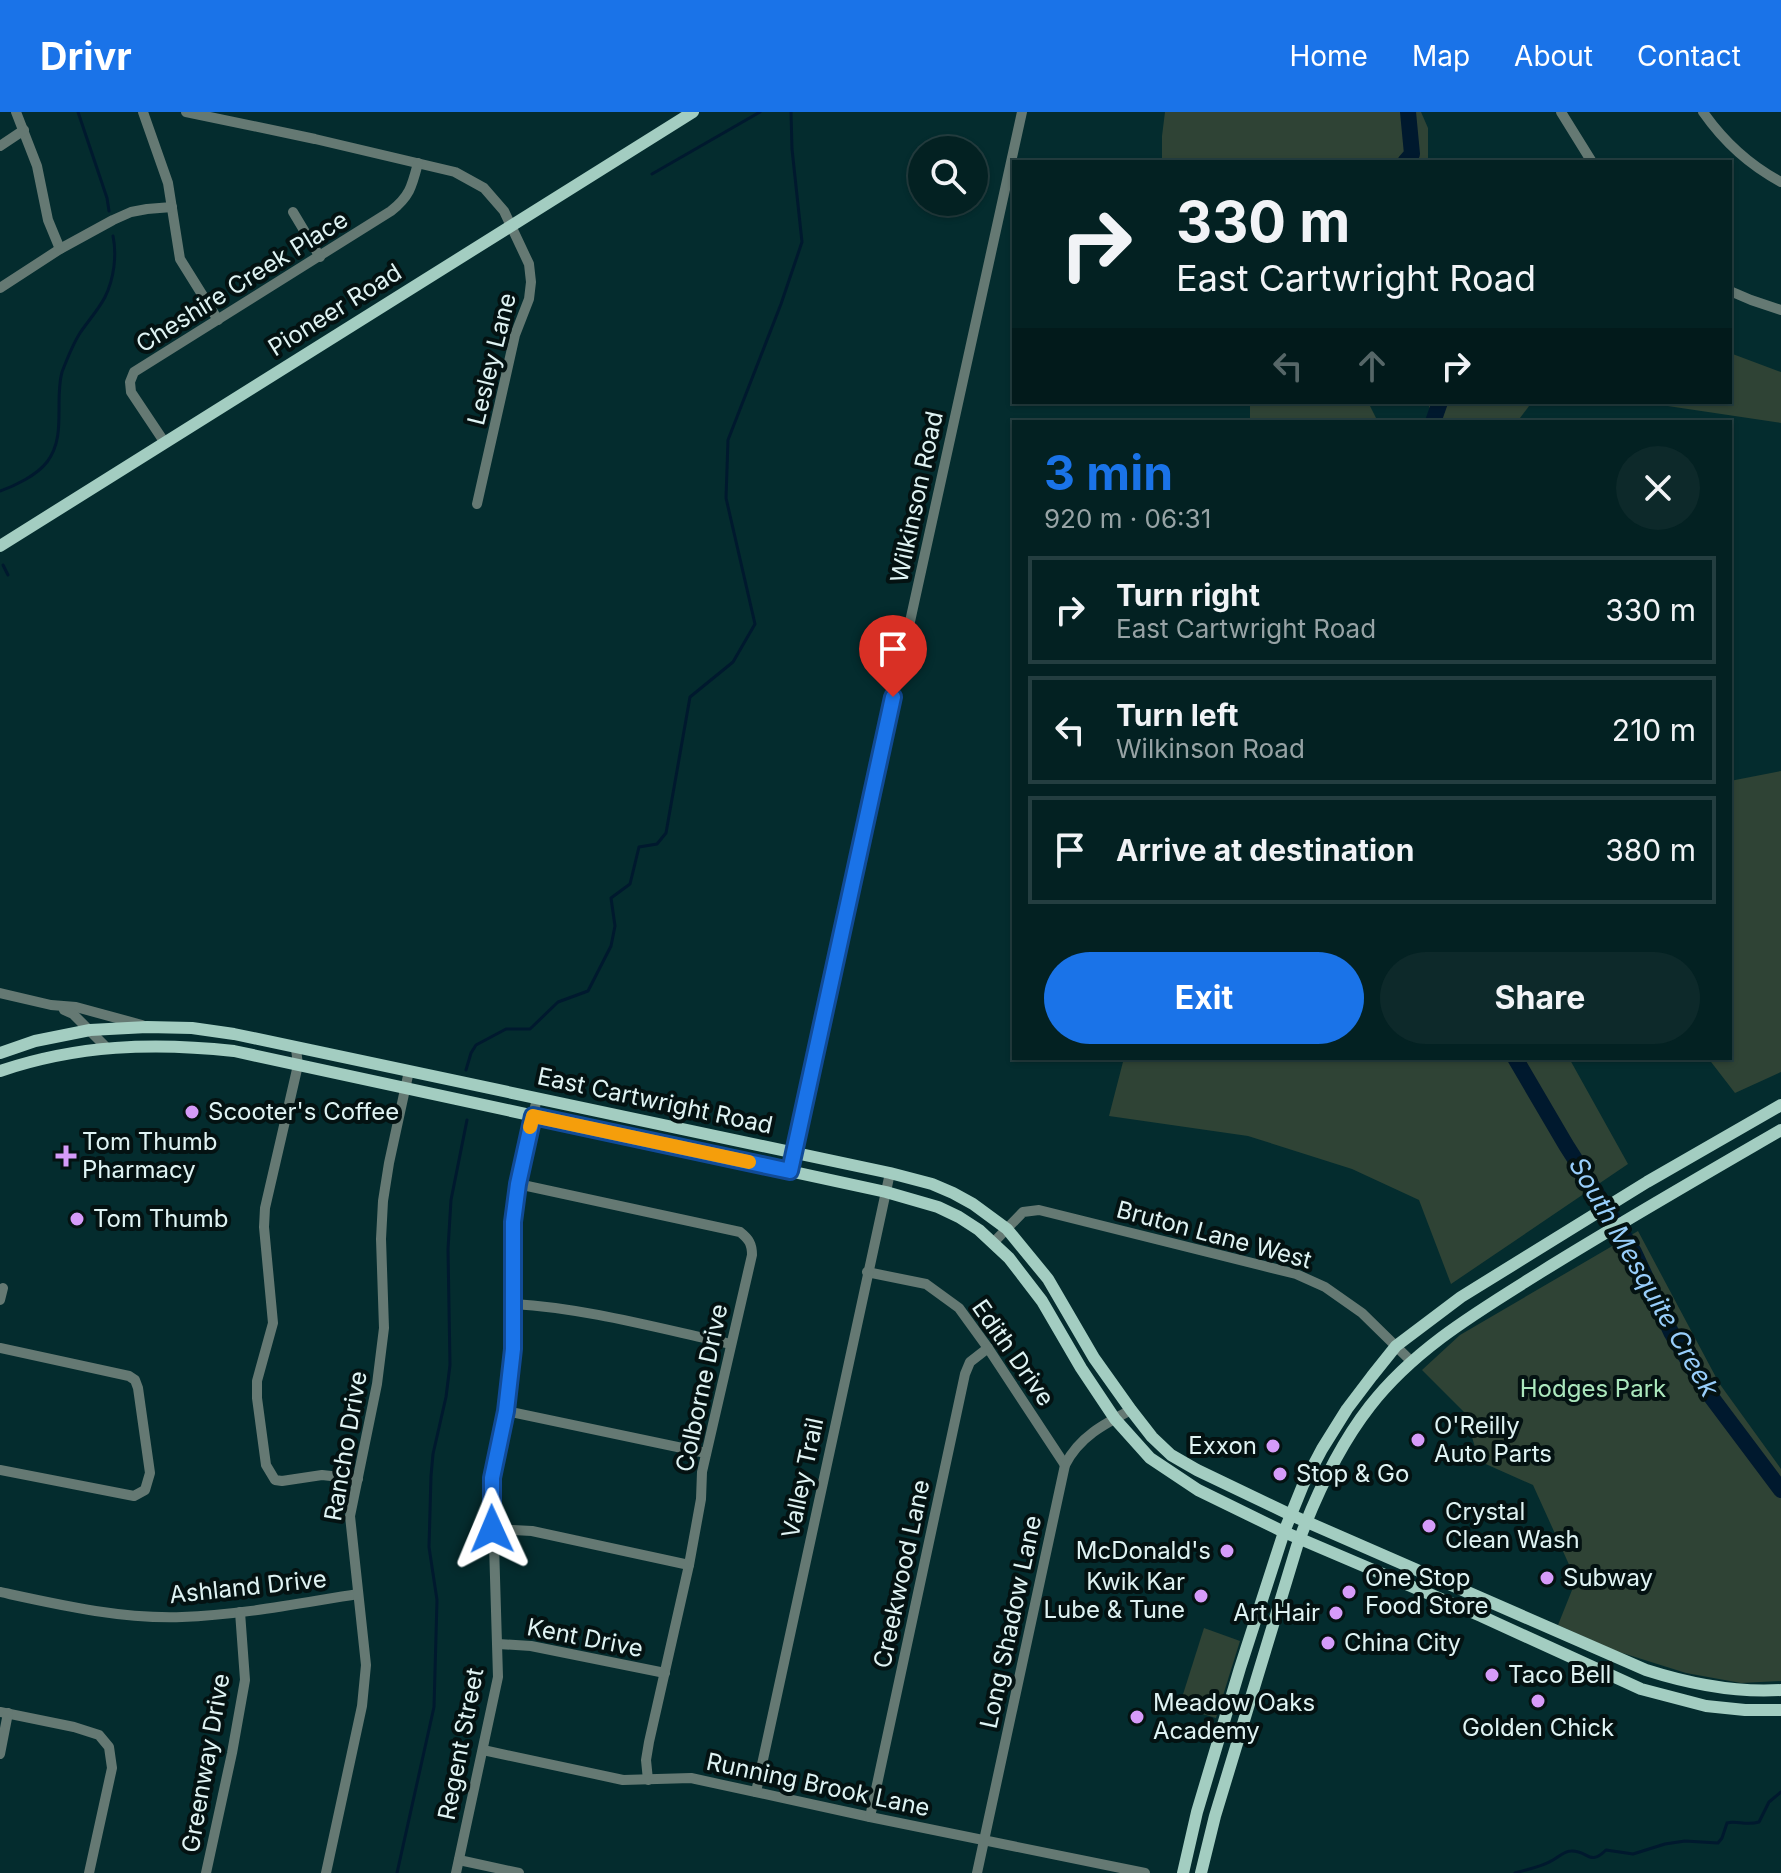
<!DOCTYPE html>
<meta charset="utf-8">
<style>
:root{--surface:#032122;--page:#0d292a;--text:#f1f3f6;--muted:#97a3a5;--line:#243e40;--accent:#1a73e8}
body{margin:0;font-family:Inter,sans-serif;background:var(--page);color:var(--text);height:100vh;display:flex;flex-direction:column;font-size:30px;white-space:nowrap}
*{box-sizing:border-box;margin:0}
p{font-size:26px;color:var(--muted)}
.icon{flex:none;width:44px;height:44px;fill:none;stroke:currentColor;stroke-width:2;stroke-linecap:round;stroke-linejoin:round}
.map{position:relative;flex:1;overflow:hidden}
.drawer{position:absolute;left:1012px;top:308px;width:720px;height:640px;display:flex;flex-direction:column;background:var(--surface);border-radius:0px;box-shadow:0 2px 6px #0004,0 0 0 2px var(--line)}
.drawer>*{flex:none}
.top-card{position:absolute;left:1012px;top:48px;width:720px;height:244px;border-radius:0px;box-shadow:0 2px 6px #0004,0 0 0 2px var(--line);background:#032122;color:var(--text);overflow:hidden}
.buttons{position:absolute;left:908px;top:24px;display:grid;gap:16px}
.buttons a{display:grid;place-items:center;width:80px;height:80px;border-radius:50%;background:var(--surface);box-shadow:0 2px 6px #0004,0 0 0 2px var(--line);font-size:40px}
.pin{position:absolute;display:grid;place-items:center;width:68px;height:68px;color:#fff;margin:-82px -34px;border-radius:50% 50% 50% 0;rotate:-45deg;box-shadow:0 0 8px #0007}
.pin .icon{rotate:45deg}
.me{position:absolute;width:88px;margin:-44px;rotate:359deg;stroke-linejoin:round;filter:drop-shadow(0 0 6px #0008)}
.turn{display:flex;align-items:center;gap:28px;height:168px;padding:0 32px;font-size:36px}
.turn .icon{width:104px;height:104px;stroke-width:2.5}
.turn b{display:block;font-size:56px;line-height:68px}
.lanes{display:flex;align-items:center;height:76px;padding:0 32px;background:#0003;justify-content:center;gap:40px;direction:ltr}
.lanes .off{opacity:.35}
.round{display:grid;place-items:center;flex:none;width:84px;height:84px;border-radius:42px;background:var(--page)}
.summary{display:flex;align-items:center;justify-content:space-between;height:136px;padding:0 32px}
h1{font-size:48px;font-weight:700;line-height:60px;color:var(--accent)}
.action{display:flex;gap:16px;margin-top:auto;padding:16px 32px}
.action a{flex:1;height:92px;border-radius:48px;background:var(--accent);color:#fff;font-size:32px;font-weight:700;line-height:92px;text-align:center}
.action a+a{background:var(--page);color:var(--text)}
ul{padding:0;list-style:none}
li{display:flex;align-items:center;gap:24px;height:108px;margin:0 16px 12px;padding:0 16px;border:4px solid var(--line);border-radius:0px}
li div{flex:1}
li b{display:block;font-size:30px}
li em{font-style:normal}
header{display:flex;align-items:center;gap:48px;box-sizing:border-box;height:112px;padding:0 40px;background:var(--accent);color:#fff}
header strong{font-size:38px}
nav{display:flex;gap:44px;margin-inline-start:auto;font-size:28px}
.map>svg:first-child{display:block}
</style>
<header>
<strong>Drivr</strong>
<nav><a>Home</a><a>Map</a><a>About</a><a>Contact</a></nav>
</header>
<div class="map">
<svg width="1781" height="1761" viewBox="0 0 1781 1761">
<rect width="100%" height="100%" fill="#042c2e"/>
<g fill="#2f4335">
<polygon points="1165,0 1421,0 1428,16 1428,50 1162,50 1162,24"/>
<polygon points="1730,241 1781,260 1781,311 1641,290 1730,290"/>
<polygon points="1250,290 1368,290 1378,310 1250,310"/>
<polygon points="1427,290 1532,290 1517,310 1436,310"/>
<polygon points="1781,659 1781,960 1735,981 1708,946 1730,946 1730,669"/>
<polygon points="1124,946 1569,946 1628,1052 1451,1172 1419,1088 1352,1057 1248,1024 1109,1004"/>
<polygon points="1638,1119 1719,1271 1781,1357 1781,1569 1741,1571 1686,1561 1616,1539 1558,1513 1576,1468 1533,1373 1479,1349 1465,1301 1422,1258 1460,1223"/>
<polygon points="1204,1516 1240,1529 1216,1606 1179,1595"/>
</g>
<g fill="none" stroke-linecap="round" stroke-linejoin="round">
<g stroke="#00192e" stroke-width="3">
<polyline points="78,0 107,86 109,99"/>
<polyline points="652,62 760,0"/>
<path d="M0 379C15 374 37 363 47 350 67 324 54 289 62 260 67 247 73 232 80 221 88 209 99 197 105 185 114 167 117 143 113 124"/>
<polyline points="3,453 8,463"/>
<polyline points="466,958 471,941 476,933 506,917 530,917 558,890 588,879 611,834 615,814 611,786 630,772 639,735 657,732 666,721 690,585 733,550 755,512 726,386 728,328 781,192 802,130 792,37 791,0"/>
<polyline points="397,1761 434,1595 437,1488 429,1435 431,1364 433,1342 446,1285 450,1253 448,1137 451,1088 467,1008"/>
<path d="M1515 1761C1528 1757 1542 1755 1553 1748 1559 1745 1564 1739 1571 1739 1588 1738 1589 1755 1606 1738L1633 1742 1665 1732 1685 1729 1718 1731 1722 1726 1727 1711C1736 1708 1746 1714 1759 1710L1769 1690 1781 1680"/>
</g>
<g stroke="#00192e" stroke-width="16">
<polyline points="1405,50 1412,42 1408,0"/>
<polyline points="1433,310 1440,290"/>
<polyline points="1515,946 1566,1033 1634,1140 1671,1220 1706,1278 1781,1378"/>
</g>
<g stroke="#657973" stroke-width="10">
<polyline points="16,0 37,54 48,108 60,137"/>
<polyline points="143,0 168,71 180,147 218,208"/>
<polyline points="186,0 315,27 455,60 484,76 504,99 529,152 531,170 529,187 515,223 477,392"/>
<polyline points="1561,0 1592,50"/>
<path d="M1703 0C1724 30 1749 53 1781 70"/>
<polyline points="0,34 24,18"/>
<polyline points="293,100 320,145"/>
<polyline points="0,176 60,137 113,108 131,100 147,97 172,95"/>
<polyline points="1730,179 1751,188 1781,198"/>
<path d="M165 331 131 280 130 270 134 260 391 99C410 84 412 74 418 51"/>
<polyline points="0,881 51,893 76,895 142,913"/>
<polyline points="64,898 73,902 108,937"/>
<polyline points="296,937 298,953 265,1096 264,1115 273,1211 257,1269 257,1286 266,1353 275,1368 282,1369 322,1363 358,1367"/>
<polyline points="790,1059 840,828 1022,0"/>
<path d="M518 1072 740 1120C749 1127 752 1132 752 1143L702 1360 701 1387 689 1453 649 1630 646 1648 648 1668"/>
<polyline points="993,1131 1023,1100 1039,1098 1296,1162 1325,1175 1362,1201 1411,1249"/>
<polyline points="867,1160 926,1172 959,1196 988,1236 1065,1353"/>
<polyline points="0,1188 3,1176"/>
<path d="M514 1192C585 1196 661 1217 731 1232"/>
<polyline points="0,1236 129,1264 135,1268 138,1276 150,1361 145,1378 134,1384 0,1358"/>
<polyline points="506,1299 706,1341"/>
<polyline points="492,1417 532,1419 689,1453"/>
<path d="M0 1480C60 1493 120 1507 182 1505 241 1503 300 1491 358 1482"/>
<polyline points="498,1532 531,1534 665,1561"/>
<polyline points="0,1600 74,1615 99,1623 109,1635 112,1656 89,1761"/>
<polyline points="483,1638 623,1668 691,1666 870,1705 1145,1761"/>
<polyline points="0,1642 8,1601"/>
<polyline points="756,1680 890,1061"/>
<polyline points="870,1705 965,1262 970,1250 988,1236"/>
<polyline points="459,1748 519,1761"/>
<polyline points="206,1761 232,1641 245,1568 240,1500"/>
<polyline points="326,1761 362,1594 366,1553 350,1404 377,1272 384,1216 381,1127 383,1089 389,1051 409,959"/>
<polyline points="456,1761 498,1565 492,1366 506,1299 513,1237 513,1110 518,1072 537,986"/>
<path d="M977 1761 1065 1353C1079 1325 1104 1312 1131 1298"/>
</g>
<g stroke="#a3cdc1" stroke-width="12">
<polyline points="0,434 693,0"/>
<path d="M0 941 35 929 90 918 147 915 192 916 234 922 890 1061 932 1072 953 1081 973 1092 1007 1117 1048 1167 1094 1246 1131 1298 1152 1325 1171 1343 1197 1358 1291 1403 1646 1558C1690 1572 1735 1581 1781 1578"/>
<path d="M0 959C77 933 153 930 234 939L886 1080 938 1095 959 1105 979 1118 1009 1146 1042 1189 1081 1256 1115 1307 1150 1346 1198 1378 1284 1420 1481 1504 1641 1577 1706 1594 1745 1598H1781"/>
<polyline points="1183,1761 1197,1700 1240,1556 1284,1420 1303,1373 1322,1337 1347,1297 1372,1264 1396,1234 1461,1185 1647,1070 1781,993"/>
<path d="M1201 1761 1215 1704 1297 1434C1315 1385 1338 1335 1370 1294 1415 1236 1479 1199 1541 1160 1620 1111 1700 1065 1781 1018"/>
</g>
</g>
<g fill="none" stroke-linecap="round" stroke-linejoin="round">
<defs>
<polyline id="route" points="492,1417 492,1366 506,1299 513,1237 513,1110 518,1072 533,1004 790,1059 893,585"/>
</defs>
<use href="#route" stroke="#114b97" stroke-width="20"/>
<use href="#route" stroke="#1a73e8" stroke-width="14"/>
<polyline stroke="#f59e0b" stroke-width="14" points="530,1015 533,1004 749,1050"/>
</g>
<g fill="#d69bf9" stroke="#041212" stroke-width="3">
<circle cx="192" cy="1000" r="8"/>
<path d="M62 1032h8v8h8v8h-8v8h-8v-8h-8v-8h8z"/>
<circle cx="77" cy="1107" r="8"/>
<circle cx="1418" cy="1328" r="8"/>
<circle cx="1273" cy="1334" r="8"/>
<circle cx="1280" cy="1362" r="8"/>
<circle cx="1429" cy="1414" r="8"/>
<circle cx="1227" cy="1439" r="8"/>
<circle cx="1547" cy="1466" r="8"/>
<circle cx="1349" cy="1480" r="8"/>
<circle cx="1201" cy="1484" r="8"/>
<circle cx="1336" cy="1501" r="8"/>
<circle cx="1328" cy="1531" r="8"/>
<circle cx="1492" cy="1563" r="8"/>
<circle cx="1538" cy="1589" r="8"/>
<circle cx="1137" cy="1605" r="8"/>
</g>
<g text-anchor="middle" stroke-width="8" stroke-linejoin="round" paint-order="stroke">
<g font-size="24" fill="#dff3f3" stroke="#041212">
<text transform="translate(242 170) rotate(-32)" y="8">Cheshire Creek Place</text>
<text transform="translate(335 198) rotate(-32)" y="8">Pioneer Road</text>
<text transform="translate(492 247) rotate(-76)" y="8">Lesley Lane</text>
<text transform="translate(917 385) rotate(-78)" y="8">Wilkinson Road</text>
<text transform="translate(655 989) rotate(12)" y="8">East Cartwright Road</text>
<text transform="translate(1214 1123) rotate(15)" y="8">Bruton Lane West</text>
<text transform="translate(1013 1241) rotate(55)" y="8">Edith Drive</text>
<text transform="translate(702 1276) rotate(-78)" y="8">Colborne Drive</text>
<text transform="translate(346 1334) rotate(-80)" y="8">Rancho Drive</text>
<text transform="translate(803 1366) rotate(-78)" y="8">Valley Trail</text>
<text transform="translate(902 1462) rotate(-78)" y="8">Creekwood Lane</text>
<text transform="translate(248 1475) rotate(-6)" y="8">Ashland Drive</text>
<text transform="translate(1011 1510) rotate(-78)" y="8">Long Shadow Lane</text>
<text transform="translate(585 1526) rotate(11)" y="8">Kent Drive</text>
<text transform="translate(461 1632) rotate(-79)" y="8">Regent Street</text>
<text transform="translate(206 1651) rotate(-80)" y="8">Greenway Drive</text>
<text transform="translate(818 1673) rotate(12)" y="8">Running Brook Lane</text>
</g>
<g font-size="24" fill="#dff3f3" stroke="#041212" text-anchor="start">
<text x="208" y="1008">Scooter's Coffee</text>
<text x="82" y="1038">Tom Thumb<tspan x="82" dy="28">Pharmacy</tspan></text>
<text x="93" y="1115">Tom Thumb</text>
<text x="1434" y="1322">O'Reilly<tspan x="1434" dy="28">Auto Parts</tspan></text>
<text x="1257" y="1342" text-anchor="end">Exxon</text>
<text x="1296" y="1370">Stop &amp; Go</text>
<text x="1445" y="1408">Crystal<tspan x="1445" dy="28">Clean Wash</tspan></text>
<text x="1211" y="1447" text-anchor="end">McDonald's</text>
<text x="1365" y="1474">One Stop<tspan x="1365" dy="28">Food Store</tspan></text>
<text x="1563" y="1474">Subway</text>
<text x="1185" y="1478" text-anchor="end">Kwik Kar<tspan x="1185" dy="28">Lube &amp; Tune</tspan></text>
<text x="1320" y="1509" text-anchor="end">Art Hair</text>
<text x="1344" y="1539">China City</text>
<text x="1508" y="1571">Taco Bell</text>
<text x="1153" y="1599">Meadow Oaks<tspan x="1153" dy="28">Academy</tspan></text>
<text x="1538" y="1624" text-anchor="middle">Golden Chick</text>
</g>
<g font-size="24" fill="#abe8bd" stroke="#041212">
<text x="1593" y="1285">Hodges Park</text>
</g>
<g font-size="26" font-style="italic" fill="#98cefb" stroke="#041212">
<text transform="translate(1644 1165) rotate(60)" y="9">South Mesquite Creek</text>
</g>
</g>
</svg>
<div class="buttons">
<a><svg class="icon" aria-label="search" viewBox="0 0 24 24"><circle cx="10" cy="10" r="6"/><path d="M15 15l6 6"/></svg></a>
</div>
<div class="pin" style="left:893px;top:585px;background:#d93025"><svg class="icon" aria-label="arrive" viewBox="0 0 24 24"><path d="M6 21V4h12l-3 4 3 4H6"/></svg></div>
<svg class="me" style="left:492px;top:1417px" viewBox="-20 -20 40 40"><path d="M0-17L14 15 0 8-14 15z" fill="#1a73e8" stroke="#fff" stroke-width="4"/></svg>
<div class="top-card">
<div class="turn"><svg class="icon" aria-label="right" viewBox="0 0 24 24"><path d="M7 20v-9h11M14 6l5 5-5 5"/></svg><div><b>330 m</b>East Cartwright Road</div></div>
<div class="lanes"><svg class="icon off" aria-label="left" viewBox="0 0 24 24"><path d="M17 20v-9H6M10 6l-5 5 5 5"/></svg><svg class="icon off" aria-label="ahead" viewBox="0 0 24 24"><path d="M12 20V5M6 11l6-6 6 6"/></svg><svg class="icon" aria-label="right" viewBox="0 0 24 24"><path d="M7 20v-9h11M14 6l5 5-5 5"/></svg></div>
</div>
<section class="drawer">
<div class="summary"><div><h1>3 min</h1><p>920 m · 06:31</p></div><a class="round"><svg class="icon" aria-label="close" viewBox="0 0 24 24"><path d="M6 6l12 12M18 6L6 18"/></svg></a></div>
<ul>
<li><svg class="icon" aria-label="right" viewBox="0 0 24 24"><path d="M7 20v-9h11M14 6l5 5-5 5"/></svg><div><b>Turn right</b><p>East Cartwright Road</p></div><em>330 m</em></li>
<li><svg class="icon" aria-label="left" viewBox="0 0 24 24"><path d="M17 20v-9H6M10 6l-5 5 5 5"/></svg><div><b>Turn left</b><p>Wilkinson Road</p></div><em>210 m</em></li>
<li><svg class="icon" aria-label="arrive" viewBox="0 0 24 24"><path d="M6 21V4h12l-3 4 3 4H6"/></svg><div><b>Arrive at destination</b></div><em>380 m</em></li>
</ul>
<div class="action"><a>Exit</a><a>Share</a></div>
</section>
</div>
